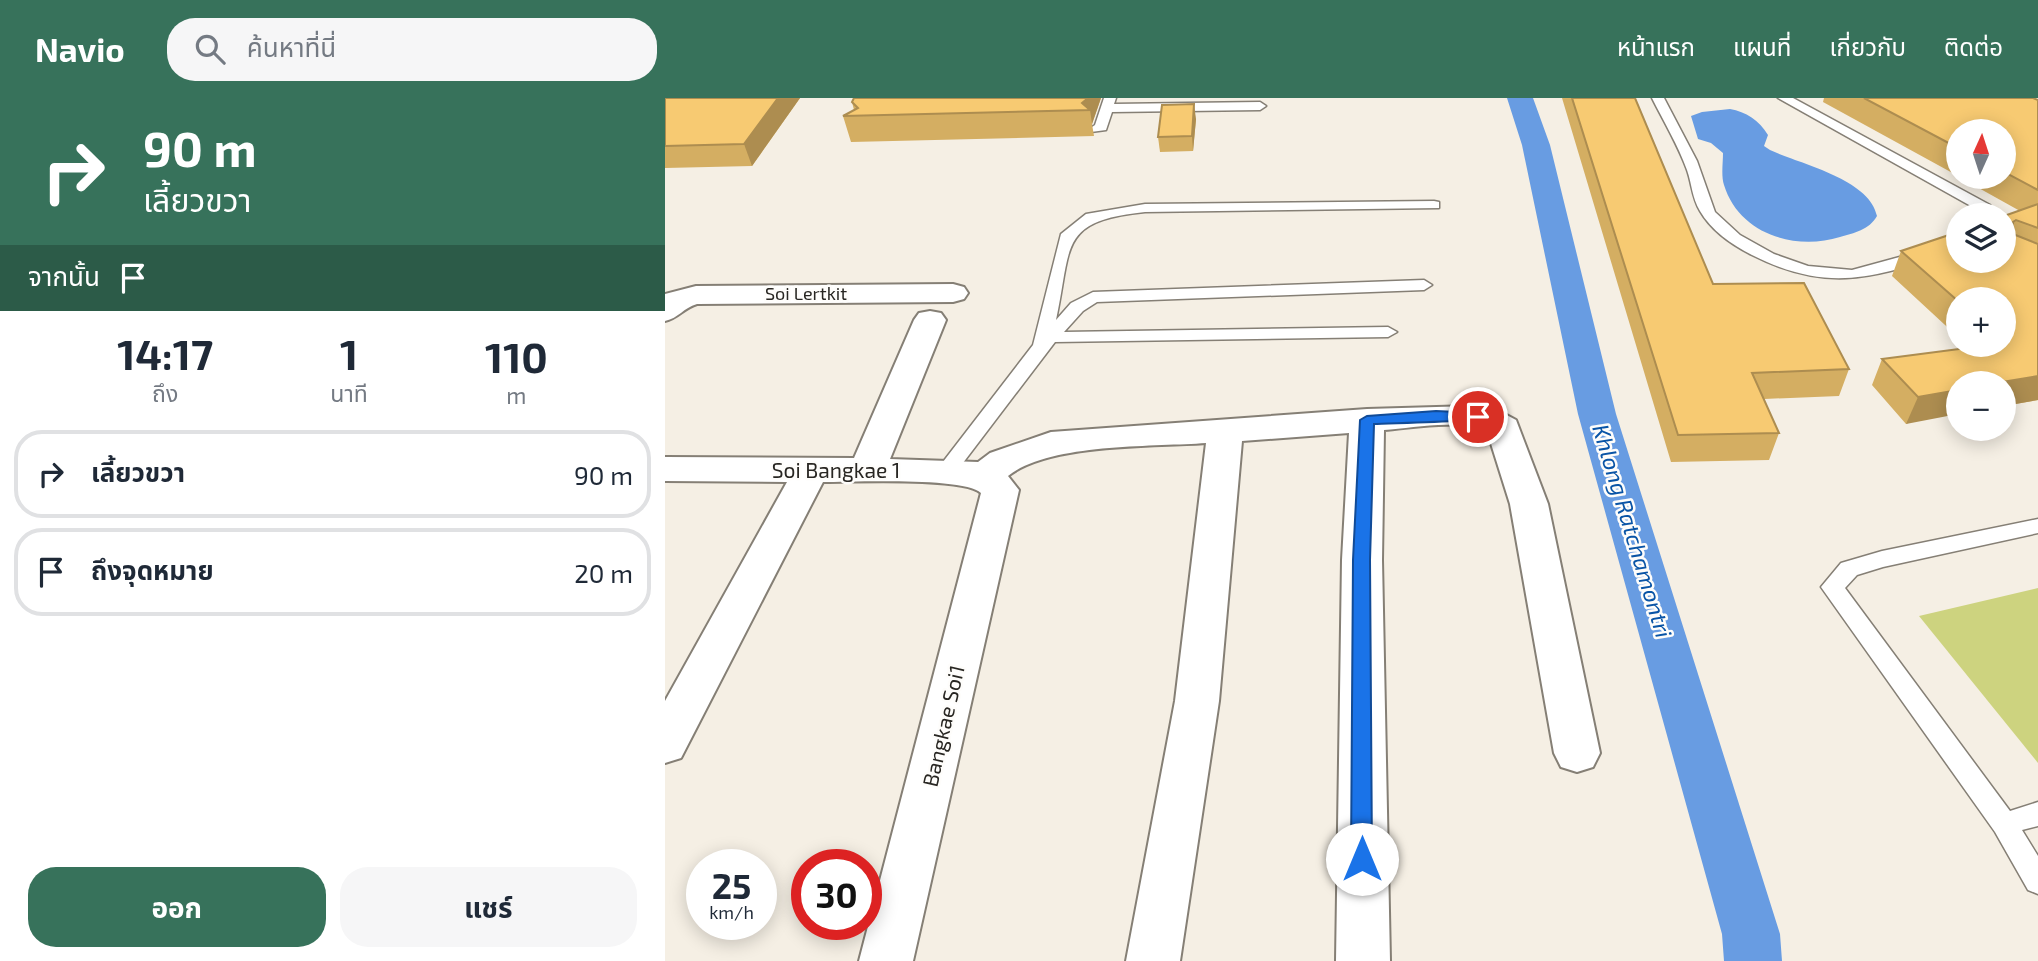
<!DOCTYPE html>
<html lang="th">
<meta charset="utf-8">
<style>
:root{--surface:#fff;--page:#f6f6f7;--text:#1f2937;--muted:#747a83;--line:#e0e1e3;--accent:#37725b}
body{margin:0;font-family:"Exo 2","Noto Sans Thai",sans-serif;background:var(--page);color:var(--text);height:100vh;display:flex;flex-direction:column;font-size:26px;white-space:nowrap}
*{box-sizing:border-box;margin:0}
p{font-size:23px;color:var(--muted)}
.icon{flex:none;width:38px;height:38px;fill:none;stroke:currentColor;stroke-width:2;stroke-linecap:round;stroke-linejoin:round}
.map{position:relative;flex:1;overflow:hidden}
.details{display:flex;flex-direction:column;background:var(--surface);width:665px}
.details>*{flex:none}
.top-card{background:#37725b;color:#fff;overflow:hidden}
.needle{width:46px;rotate:3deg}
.buttons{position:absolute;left:1281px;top:21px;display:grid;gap:14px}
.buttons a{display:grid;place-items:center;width:70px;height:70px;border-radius:50%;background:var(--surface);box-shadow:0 4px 18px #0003;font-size:35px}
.speed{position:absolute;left:21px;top:751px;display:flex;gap:14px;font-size:35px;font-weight:700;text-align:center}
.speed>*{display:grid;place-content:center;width:91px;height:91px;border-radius:50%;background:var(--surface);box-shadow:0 4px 18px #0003;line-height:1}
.speed small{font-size:18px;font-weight:400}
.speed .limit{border:10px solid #d22;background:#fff;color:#111}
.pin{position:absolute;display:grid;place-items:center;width:60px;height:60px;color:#fff;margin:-30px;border:4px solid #fff;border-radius:50%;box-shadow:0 2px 7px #0007}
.me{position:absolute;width:77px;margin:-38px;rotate:0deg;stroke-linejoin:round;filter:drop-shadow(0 0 5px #0008)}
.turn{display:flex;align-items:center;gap:24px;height:147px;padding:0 28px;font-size:32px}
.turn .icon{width:91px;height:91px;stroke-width:2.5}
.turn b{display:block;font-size:49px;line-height:60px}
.then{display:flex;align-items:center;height:66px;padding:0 28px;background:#0003;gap:14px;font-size:26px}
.eta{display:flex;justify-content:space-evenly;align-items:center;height:119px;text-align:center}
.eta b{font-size:42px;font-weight:700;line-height:49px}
.action{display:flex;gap:14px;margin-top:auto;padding:14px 28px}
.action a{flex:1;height:80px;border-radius:28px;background:var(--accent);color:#fff;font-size:28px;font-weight:700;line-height:80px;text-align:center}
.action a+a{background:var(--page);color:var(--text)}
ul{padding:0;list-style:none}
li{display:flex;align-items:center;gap:21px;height:88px;margin:0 14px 10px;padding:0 14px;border:4px solid var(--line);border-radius:28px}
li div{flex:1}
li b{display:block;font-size:26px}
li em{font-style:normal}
header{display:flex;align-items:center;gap:42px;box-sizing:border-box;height:98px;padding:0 35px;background:var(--accent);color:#fff}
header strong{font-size:33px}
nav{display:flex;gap:38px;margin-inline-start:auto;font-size:24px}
.search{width:490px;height:63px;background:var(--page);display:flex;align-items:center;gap:18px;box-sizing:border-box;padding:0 24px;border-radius:28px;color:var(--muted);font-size:26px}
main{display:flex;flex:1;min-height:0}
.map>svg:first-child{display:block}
</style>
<header>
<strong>Navio</strong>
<div class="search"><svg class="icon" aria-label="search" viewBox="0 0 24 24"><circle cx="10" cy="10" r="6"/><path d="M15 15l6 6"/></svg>ค้นหาที่นี่</div>
<nav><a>หน้าแรก</a><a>แผนที่</a><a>เกี่ยวกับ</a><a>ติดต่อ</a></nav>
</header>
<main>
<section class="details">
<div class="top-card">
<div class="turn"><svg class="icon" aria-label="right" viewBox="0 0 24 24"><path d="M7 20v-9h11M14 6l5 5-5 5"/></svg><div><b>90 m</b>เลี้ยวขวา</div></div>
<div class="then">จากนั้น<svg class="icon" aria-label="arrive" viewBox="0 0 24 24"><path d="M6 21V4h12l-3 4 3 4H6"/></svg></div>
</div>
<div class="eta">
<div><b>14:17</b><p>ถึง</p></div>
<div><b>1</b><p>นาที</p></div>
<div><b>110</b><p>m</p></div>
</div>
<ul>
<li><svg class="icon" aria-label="right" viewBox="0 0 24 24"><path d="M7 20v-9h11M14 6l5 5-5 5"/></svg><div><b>เลี้ยวขวา</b></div><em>90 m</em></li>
<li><svg class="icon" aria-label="arrive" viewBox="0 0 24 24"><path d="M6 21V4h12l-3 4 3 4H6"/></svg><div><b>ถึงจุดหมาย</b></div><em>20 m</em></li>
</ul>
<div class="action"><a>ออก</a><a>แชร์</a></div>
</section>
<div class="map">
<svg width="1373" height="863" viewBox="0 0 1373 863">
<rect width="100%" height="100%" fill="#f5efe4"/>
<polygon fill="#cdd37f" points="1373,490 1373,665 1254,518"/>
<path fill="#689ce2" d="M1065 11C1081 14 1094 22 1103 37L1099 48 1105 52C1135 66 1205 81 1212 118 1204 132 1189 135 1175 139 1130 153 1074 136 1059 87 1056 78 1058 65 1058 55L1046 45 1033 41 1026 18 1037 14Z"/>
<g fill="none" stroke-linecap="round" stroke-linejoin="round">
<polygon fill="#689ce2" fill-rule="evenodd" points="842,0 868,0 885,47 951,316 1115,836 1117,863 1059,863 1057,836 913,316 857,47"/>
<defs>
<g id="lane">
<polygon points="439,0 451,0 449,6 595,4 601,8 595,12 447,14 441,32 426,34 424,31 430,27"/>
<path d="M987 0H999L1032 63 1050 114 1075 137 1109 156 1143 168 1187 172 1293 143V153C1213 177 1168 198 1087 157 1067 147 1046 132 1035 113 1027 100 1027 86 1022 72 1013 47 999 24 987 0Z"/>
<polygon points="1113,0 1128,0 1325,107 1328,117 1314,117 1313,112"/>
<path d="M769 103 774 104V110L480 114C393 123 407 148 391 222L406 205 428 194 759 182 767 187 759 192 432 204 418 213 399 234 723 229 732 234 723 239 390 244 288 378H274L271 373 368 247 396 136 421 116 480 106Z"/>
<polygon points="1373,421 1373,435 1218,469 1192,477 1180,490 1345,713 1373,704 1373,728 1357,732 1373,758 1373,796 1363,792 1330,734 1156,489 1176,465 1217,453"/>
</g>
<g id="street">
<path d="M288 186 299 189 303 195 299 201 288 204 32 206C18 210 14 220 0 223V196L31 188Z"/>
<path d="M265 213 276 215 281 222 225 361 313 364 325 355 386 334 702 311 806 308 836 314 851 322 883 406 935 655 928 669 912 674 896 669 889 655 845 406 823 336C796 319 749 330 719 332L717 462 725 863H671L677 462 684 335 577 343 554 603 515 863H461L510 603 541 345C488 349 384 345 343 378L354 392 248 863H194L316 395C300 379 187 384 158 384L16 660 0 665V603L122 384 0 383V359L189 360 249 222 254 215Z"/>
</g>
</defs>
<use href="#lane" stroke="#857f75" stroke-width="3"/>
<use href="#street" stroke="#857f75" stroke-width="4"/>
<use href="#lane" fill="#fff" fill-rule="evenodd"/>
<use href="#street" fill="#fff" fill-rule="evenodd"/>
</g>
<g fill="#d4ae62">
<polygon points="0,0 135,0 87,68 0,70"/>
<polygon points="189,0 436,0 427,26 429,38 186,44 178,18 189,12 187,4"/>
<polygon points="897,0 970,0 1048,186 1184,271 1174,298 1099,301 1114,335 1104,362 1006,364"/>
<polygon points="1159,0 1368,0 1373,2 1373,302 1339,308 1339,285 1241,326 1207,287 1217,261 1305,250 1302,247 1339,247 1339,201 1293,201 1293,239 1227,178 1236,153 1355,113 1294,79 1339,79 1339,33 1293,33 1293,78 1158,4"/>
<polygon points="531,21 528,53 495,54 493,39"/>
</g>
<g fill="#ad8d50">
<polygon points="113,0 135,0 87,68 79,46"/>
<polygon points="423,0 436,0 427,26 425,12 417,5"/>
<polygon points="529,6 531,21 528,53 527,38"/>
<polygon points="1373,278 1373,302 1339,308 1339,285 1331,285"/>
<polygon points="1293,292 1293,316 1241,326 1253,299"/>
</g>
<g fill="#f7ca72" stroke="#ad8d50" stroke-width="2">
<polygon points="0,0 113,0 79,46 0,48"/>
<polygon points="189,0 423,0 417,5 425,12 178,18 193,10 187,4"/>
<polygon points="907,0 970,0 1048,186 1139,185 1184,271 1087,275 1114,335 1013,337"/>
<polygon points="1199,0 1368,0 1373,2 1373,92 1339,74 1339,33 1293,33 1293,50"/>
<polygon points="529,6 527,38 493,39 497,7"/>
<polygon points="1373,106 1373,130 1351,122 1348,124 1348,136 1373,146 1373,278 1331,285 1293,285 1293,292 1253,299 1217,261 1325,247 1339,247 1339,245 1341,245 1339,243 1339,201 1293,201 1293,203 1236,153 1293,134 1293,163 1339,163 1339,118"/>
</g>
<path fill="#1a73e8" stroke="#114b97" stroke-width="2" d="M771 313 813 315 820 319C815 324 725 325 709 326L705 462 707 761 704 767 697 770 689 767 686 761 688 462 695 322 702 318Z"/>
<g text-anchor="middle" stroke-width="5" stroke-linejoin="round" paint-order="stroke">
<g font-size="18" fill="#282622" stroke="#fefdfb">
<text x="141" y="202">Soi Lertkit</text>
</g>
<g font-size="21" fill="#282622" stroke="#fefdfb">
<text x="171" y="380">Soi Bangkae 1</text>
<text transform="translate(279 628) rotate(-77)" y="7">Bangkae Soi1</text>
</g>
<g font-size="23" font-style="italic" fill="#0954a6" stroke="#fefdfb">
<text transform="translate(967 433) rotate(73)" y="8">Khlong Ratchamontri</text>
</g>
</g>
</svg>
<div class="buttons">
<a><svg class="needle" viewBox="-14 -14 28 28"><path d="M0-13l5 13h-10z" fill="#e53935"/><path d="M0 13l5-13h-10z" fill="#747a83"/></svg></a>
<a><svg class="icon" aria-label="layers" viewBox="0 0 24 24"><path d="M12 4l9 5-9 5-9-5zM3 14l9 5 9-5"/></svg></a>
<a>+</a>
<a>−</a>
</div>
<div class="speed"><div>25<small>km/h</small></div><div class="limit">30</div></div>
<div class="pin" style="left:813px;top:319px;background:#d93025"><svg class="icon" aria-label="arrive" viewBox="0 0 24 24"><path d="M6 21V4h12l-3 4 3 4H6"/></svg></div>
<svg class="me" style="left:697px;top:761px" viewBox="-20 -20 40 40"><circle r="19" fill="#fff"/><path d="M0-13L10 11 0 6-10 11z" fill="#1a73e8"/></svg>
</div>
</main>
